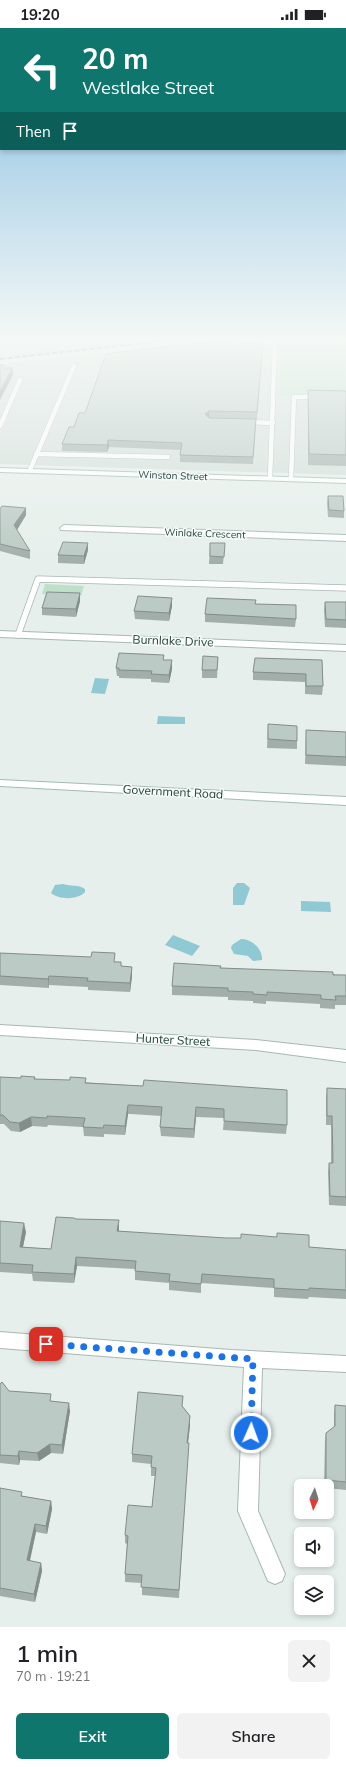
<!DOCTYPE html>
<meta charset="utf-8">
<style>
:root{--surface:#fff;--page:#f2f2f2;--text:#202124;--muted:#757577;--accent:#0f766e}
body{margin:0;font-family:Mulish,sans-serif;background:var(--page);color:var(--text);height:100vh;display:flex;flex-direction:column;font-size:15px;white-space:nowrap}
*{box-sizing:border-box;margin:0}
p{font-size:13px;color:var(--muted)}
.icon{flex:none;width:22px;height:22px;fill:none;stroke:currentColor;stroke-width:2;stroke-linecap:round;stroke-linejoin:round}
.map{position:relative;height:1599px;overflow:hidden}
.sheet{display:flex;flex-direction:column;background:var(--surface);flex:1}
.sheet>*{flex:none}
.top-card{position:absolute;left:0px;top:0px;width:346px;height:122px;box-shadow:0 2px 6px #0003;background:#0f766e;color:#fff;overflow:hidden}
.needle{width:26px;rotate:184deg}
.tools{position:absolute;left:294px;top:1451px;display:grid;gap:8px}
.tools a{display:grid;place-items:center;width:40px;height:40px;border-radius:6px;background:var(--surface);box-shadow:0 2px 6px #0003;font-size:20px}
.pin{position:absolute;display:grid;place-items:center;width:34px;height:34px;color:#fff;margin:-17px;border-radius:8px;box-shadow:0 2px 6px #0006}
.me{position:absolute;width:44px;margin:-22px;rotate:2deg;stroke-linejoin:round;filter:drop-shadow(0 0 3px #0008)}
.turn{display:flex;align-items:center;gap:14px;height:84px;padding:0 16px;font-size:18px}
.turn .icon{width:52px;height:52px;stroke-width:2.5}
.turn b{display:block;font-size:28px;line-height:34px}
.then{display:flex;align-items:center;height:38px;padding:0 16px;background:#0003;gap:8px;font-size:15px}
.round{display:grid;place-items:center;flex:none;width:42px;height:42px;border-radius:6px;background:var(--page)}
.head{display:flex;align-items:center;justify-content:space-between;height:68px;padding:0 16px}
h1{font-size:24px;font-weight:600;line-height:30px}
.action{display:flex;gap:8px;margin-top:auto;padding:8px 16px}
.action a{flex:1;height:46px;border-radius:6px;background:var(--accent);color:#fff;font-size:16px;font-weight:600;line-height:46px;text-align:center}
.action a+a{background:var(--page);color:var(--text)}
.status{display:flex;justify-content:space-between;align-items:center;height:28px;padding:0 20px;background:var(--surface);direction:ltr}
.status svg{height:11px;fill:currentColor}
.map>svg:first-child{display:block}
</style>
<div class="status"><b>19:20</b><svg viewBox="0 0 49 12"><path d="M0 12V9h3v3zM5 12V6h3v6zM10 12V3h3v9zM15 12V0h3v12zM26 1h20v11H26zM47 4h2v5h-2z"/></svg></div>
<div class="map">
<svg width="346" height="1599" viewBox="0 0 346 1599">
<rect width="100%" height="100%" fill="#e6efeb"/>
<g fill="#d4dfda">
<polygon points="84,312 182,312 0,332 0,321"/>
<polygon points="218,312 282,312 279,368 346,370 346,447 0,436 0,336"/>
</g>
<g fill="#bfe0c8">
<polygon points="0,312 84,312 0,321"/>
<polygon points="282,312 346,312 346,370 279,368"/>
<polygon points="45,556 84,558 81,568 42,566"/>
</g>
<g fill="#8ec9d4">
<polygon points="95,650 109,651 105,666 91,665"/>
<polygon points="158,688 185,689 185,696 157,696"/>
<polygon points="237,855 244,855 250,860 244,877 233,877 233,860"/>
<path d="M63 856C71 859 78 856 85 861V864C78 872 59 872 51 865L55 857Z"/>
<polygon points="301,873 330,874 331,884 301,883"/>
<polygon points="173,907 200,918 192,928 165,917"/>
<path d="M241 911C252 911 263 921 262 932L253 933 248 928 234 926 231 920 232 917Z"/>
</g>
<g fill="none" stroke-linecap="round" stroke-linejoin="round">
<defs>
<g id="lane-far1">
<polyline points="239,315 275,314 270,450"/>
<polyline points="247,394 273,395"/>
<polyline points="0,398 20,352"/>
<polyline points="36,426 168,429"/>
<polyline points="30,442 74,338"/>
<polyline points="291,451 294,369 316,369"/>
</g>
<polyline id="lane" points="18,607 38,551 346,560"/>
<g id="street">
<polygon points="64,497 346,507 346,513 61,502 60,500"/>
<polygon points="0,603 346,617 346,623 0,609"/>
<polygon points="0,997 256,1012 346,1022 346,1034 256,1022 0,1007"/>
<polygon points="0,1304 231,1322 346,1328 346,1344 262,1340 258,1483 285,1546 282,1553 275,1556 268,1553 238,1483 244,1339 0,1320"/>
</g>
<g id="secondary">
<polygon points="0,440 346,451 346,455 0,444"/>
<polygon points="0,752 346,769 346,777 0,758"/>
</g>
</defs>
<use href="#lane-far1" stroke="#a8b8b2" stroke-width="5.5"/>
<use href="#lane" stroke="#a8b8b2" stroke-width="7"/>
<use href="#street" stroke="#a8b8b2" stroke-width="2"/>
<use href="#secondary" stroke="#a4bbb3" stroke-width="2"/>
<use href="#lane-far1" stroke="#fff" stroke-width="4.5"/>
<use href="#lane" stroke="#fff" stroke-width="5.5"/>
<use href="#street" fill="#fff" fill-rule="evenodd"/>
<use href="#secondary" fill="#fff" fill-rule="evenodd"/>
<polyline stroke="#5f7d75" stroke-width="2" stroke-dasharray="5 2.5" stroke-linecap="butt" points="0,331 173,312"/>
</g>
<g fill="#a1aea9">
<polygon points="263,315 257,391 209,390 256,391 253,436 180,434 180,427 181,422 109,419 107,424 62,423 62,416 74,399 85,385"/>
<polygon points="308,362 346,363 346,438 308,437"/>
<polygon points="328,468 344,483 344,490 328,489 327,475"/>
<polygon points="26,480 26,487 17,502 30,523 30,531 0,523 0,481"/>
<polygon points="210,515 225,515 223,536 209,536"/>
<polygon points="88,522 84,536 58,535 58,527"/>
<polygon points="80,573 76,589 42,587 42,580"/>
<polygon points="325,574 346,574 346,600 325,599 324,582"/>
<polygon points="255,576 296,591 295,599 205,594 205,586"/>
<polygon points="172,578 169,593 135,591 134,583"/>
<polygon points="218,629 217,650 202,650 202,642"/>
<polygon points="164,632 172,641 169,655 151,654 151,651 119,650 119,648 117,648 116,640"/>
<polygon points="322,632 323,658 322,667 305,666 305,654 253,652 253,644"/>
<polygon points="268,696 297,713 297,721 267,720"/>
<polygon points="306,702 346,704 346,738 305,736"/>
<polygon points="0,925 121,934 121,938 132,939 132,948 130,964 88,962 88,959 49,957 49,960 0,957"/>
<polygon points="220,940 346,947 346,977 335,977 335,981 320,980 320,976 266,973 266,976 253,975 253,973 228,972 228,969 172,967 172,958"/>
<polygon points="0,1049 21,1050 35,1049 35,1051 143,1058 287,1097 286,1106 223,1102 224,1090 196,1089 194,1110 161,1108 160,1099 162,1088 131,1086 128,1086 125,1107 104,1106 104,1109 84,1108 83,1099 48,1097 47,1099 32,1098 20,1104 11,1103 4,1096 0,1096"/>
<polygon points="327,1060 346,1061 346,1178 329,1177 328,1144 329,1135 331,1135 331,1097 326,1097 326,1069"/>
<polygon points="76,1191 119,1201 119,1203 309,1219 346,1222 346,1271 309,1269 308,1271 274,1269 274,1260 201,1255 201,1265 169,1262 169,1255 135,1252 135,1241 77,1238 74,1255 33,1253 32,1246 0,1244 0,1193 26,1204 23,1219 51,1221"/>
<polygon points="0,1356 9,1363 52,1373 70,1383 63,1426 51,1425 39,1433 20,1432 19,1437 0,1435"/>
<polygon points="335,1377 346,1378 346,1462 327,1460 327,1458 324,1458 325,1413 326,1405 334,1399 334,1386"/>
<polygon points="183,1379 190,1388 190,1397 188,1415 188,1424 179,1570 142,1567 142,1555 125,1554 125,1546 127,1516 125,1515 125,1507 152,1479 155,1448 151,1448 151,1436 132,1434 132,1426"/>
<polygon points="0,1460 23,1468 51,1473 52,1481 47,1506 36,1504 30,1533 41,1535 42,1543 35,1574 0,1568"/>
</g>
<g fill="#838d89">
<polygon points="12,340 13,347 0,372 0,364"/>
<polygon points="209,383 209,389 205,392 205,386"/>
<polygon points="108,412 109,419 107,424 107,417"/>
<polygon points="26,480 26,487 15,505 14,497"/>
<polygon points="88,515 88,522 84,536 84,528"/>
<polygon points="80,565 80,573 76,589 76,581"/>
<polygon points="172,570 172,578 169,593 169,585"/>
<polygon points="172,632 172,641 169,655 169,647"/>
<polygon points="132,939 132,948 130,964 130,955"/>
<polygon points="49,948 49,960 48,951"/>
<polygon points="128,1077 128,1086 125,1107 125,1098"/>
<polygon points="196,1079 196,1089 194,1110 194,1101"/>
<polygon points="31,1089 32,1098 20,1104 19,1095"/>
<polygon points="119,1192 119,1201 118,1212 117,1203"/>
<polygon points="24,1195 26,1204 21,1228 20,1219"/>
<polygon points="76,1229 77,1238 74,1255 74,1246"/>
<polygon points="69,1375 70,1383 63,1426 62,1417"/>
<polygon points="190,1388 190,1397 187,1424 187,1415"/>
<polygon points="50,1416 51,1425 39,1433 37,1425"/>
<polygon points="19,1423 20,1432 19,1437 18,1428"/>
<polygon points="51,1473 52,1481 47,1506 46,1498"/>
<polygon points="35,1496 36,1504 28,1540 27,1532"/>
<polygon points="41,1535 42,1543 35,1574 34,1566"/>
</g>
<g fill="#bbcac4" stroke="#838d89">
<polygon points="207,314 263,315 257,384 209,383 205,386 209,390 256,391 253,429 180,427 182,415 108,412 107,417 62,416 69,399 74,399 79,385 85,385 106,326"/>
<polygon points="0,337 4,337 3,340 12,340 0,364"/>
<polygon points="308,362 346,363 346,427 309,426"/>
<polygon points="328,468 343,468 344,483 329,482"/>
<polygon points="2,478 26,480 14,497 30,523 0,516 0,481"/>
<polygon points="63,514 88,515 84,528 58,527"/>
<polygon points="210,515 225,515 224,529 210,528"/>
<polygon points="47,564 80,565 76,581 42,580"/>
<polygon points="138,568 172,570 169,585 134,583"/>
<polygon points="207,570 256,572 255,576 296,577 296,591 205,586"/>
<polygon points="325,574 346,574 346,592 326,591"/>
<polygon points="119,625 164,627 163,632 172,632 169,647 151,646 152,643 119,642 119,640 116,640"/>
<polygon points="203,628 218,629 217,642 202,642"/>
<polygon points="255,630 322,632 323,658 306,658 306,646 253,644"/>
<polygon points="268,696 297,698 297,713 268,711"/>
<polygon points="306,702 346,704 346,729 306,727"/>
<polygon points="92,924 115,925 114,934 121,934 121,938 132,939 130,955 87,953 88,950 49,948 48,951 0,948 0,925 91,929"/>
<polygon points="174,935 221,938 220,940 333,944 333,947 346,947 346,968 335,968 336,972 321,971 321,967 267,964 267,967 253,966 253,964 228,963 228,960 172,958"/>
<polygon points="21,1048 35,1049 34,1051 70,1052 70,1049 86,1050 85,1055 143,1058 144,1052 287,1062 287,1097 224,1093 224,1081 196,1079 194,1101 160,1099 162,1079 131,1077 128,1077 125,1098 104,1097 103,1100 83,1099 85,1090 47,1088 47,1090 31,1089 19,1095 10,1094 3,1087 0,1087 0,1049 21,1050"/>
<polygon points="327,1060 346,1061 346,1169 330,1168 329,1135 333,1135 332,1088 327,1088"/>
<polygon points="56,1189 74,1190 76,1191 119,1192 117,1203 226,1210 241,1210 241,1206 277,1209 277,1205 309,1207 309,1219 346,1222 346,1262 309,1260 309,1262 274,1260 274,1251 202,1246 201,1256 169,1253 170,1246 135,1243 136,1233 76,1229 74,1246 32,1244 33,1237 0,1235 0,1193 24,1195 20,1219 51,1221"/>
<polygon points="2,1354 9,1363 51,1366 50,1373 69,1375 62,1417 50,1416 37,1425 19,1423 18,1428 0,1427 0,1356"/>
<polygon points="138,1364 183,1368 182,1378 190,1388 187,1415 189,1415 179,1562 141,1559 142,1547 125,1546 128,1508 125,1507 128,1477 152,1479 156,1440 151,1439 152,1428 132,1426"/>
<polygon points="335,1377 346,1378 346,1454 326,1452 326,1405 335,1398"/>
<polygon points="0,1460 22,1464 21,1468 51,1473 46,1498 35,1496 27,1532 41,1535 34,1566 0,1560"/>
</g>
<linearGradient id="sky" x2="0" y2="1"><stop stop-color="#84bce0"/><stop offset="0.58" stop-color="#f4f8f6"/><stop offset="1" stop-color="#f4f8f6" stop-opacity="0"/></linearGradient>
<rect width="346" height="536" fill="url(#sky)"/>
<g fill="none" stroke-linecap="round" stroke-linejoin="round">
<polyline stroke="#1a73e8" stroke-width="7" stroke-dasharray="0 12.6" points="46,1316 253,1331 251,1405"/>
</g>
<g text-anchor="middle" stroke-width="3" stroke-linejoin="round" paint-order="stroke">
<g font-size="10" fill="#24423a" stroke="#f7fbf9">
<text transform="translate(173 447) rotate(2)" y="4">Winston Street</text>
<text transform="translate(205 505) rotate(2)" y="4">Winlake Crescent</text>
</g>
<g font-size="12" fill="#24423a" stroke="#f7fbf9">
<text transform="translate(173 613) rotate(2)" y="4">Burnlake Drive</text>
<text transform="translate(173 764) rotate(3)" y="4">Government Road</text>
<text transform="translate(173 1012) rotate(3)" y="4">Hunter Street</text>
</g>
</g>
</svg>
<div class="tools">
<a><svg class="needle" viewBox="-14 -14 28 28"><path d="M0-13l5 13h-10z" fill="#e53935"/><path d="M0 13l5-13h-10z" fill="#757577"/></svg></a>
<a><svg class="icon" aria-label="sound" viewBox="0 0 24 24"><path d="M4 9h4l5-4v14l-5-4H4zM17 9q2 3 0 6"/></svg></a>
<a><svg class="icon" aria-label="layers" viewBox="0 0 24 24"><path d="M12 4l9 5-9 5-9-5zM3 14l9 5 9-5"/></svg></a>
</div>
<div class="pin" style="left:46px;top:1316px;background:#d93025"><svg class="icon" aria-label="arrive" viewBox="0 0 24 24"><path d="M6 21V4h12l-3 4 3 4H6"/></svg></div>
<svg class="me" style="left:251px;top:1405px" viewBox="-20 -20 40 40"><circle r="17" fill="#1a73e8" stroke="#fff" stroke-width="3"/><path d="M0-11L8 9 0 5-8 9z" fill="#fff"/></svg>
<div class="top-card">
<div class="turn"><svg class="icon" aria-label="left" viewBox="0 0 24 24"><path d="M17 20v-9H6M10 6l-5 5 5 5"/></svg><div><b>20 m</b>Westlake Street</div></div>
<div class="then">Then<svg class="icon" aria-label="arrive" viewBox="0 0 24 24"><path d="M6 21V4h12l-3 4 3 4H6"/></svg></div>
</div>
</div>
<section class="sheet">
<div class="head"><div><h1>1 min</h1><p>70 m · 19:21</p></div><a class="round"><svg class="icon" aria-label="close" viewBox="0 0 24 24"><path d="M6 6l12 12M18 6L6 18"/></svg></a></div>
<div class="action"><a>Exit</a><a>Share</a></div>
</section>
